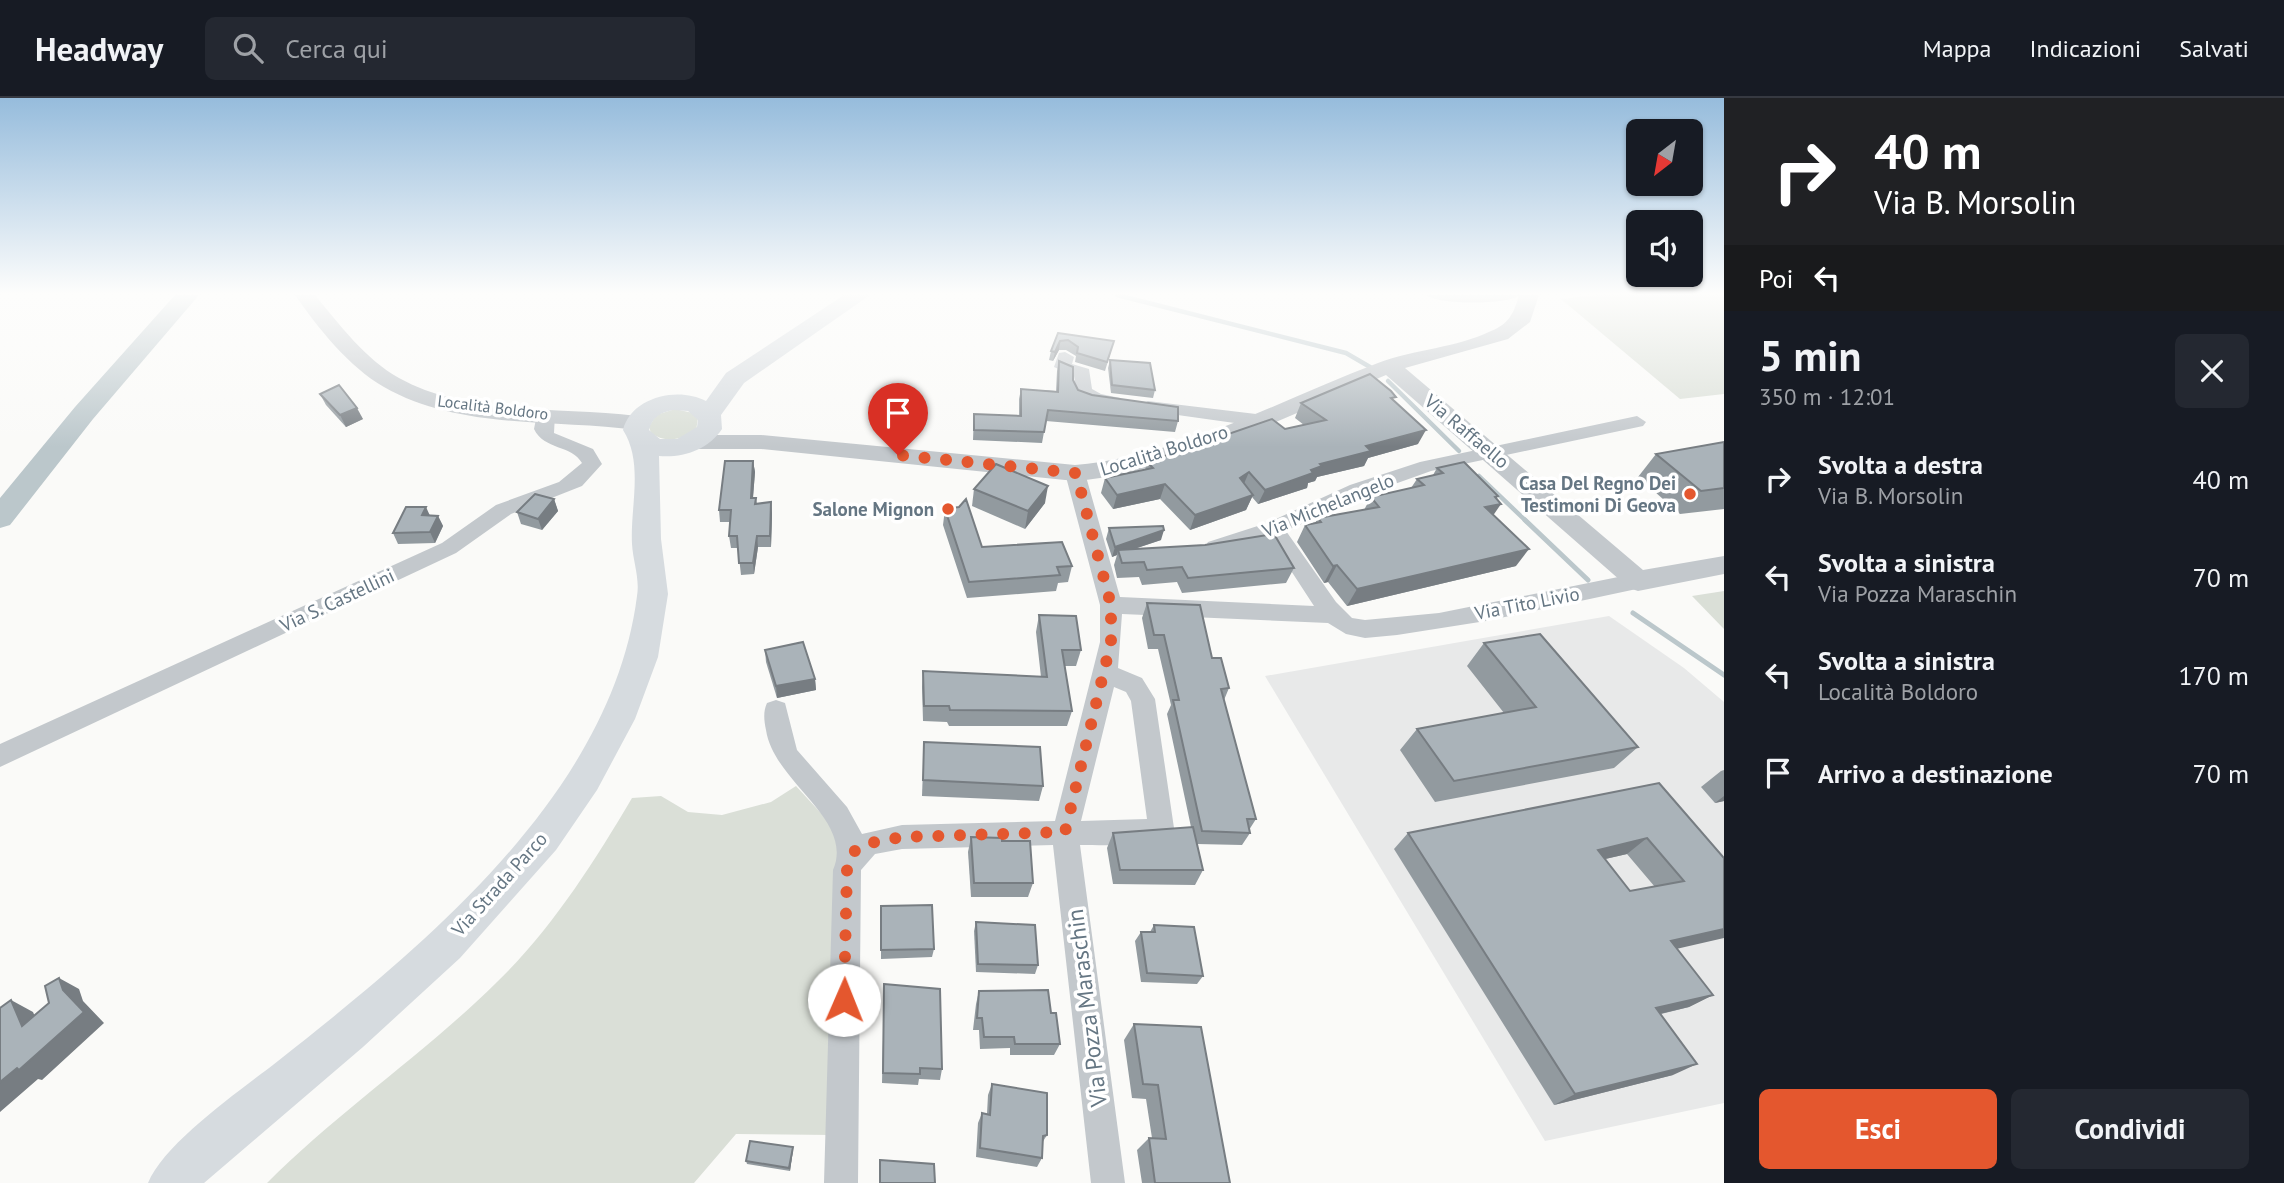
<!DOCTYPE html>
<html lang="it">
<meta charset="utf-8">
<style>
:root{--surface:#171b24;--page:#242831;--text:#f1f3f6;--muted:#9ea1a6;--line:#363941;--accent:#e4572e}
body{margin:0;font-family:"PT Sans",sans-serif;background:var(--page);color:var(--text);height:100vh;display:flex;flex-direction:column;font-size:26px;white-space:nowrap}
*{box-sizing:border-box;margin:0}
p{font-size:23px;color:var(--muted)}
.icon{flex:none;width:38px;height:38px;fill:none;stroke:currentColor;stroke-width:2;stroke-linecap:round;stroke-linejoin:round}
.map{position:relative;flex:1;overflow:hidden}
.sheet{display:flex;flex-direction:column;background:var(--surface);width:560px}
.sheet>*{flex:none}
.hud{background:#202124;color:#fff;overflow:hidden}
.needle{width:46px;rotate:211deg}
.tools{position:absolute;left:1626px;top:21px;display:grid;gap:14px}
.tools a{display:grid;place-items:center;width:77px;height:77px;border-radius:10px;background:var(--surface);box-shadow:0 2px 5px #0004;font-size:35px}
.pin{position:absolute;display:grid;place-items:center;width:60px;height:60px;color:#fff;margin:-72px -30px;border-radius:50% 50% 50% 0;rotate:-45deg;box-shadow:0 0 7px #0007}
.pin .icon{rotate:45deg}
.me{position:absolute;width:77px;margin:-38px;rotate:1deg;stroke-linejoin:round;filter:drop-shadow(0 0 5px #0008)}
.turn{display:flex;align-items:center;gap:24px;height:147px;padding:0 35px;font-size:32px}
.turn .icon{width:91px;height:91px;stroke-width:2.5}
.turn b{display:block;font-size:49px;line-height:60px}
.then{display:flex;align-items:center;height:66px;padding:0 35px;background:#0003;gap:14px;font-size:26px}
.round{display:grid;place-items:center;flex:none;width:74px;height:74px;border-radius:10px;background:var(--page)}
.head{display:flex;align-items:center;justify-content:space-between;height:119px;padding:0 35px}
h1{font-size:42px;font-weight:700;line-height:52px}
.action{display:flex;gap:14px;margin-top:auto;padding:14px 35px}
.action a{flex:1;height:80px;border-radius:10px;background:var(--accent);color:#fff;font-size:28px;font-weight:700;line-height:80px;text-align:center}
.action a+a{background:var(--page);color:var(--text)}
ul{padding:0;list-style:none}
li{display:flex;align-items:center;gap:21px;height:98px;padding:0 35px}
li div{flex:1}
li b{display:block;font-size:26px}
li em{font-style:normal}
header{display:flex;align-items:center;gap:42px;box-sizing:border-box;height:98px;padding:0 35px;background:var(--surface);border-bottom:2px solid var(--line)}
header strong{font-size:33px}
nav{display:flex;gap:38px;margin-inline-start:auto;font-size:24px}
.search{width:490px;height:63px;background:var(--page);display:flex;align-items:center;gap:18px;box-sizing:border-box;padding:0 24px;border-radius:10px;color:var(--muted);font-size:26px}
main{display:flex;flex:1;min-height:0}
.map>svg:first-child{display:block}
</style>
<header>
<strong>Headway</strong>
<div class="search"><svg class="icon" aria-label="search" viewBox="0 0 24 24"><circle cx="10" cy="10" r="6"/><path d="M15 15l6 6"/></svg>Cerca qui</div>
<nav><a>Mappa</a><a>Indicazioni</a><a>Salvati</a></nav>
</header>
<main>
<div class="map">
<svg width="1724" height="1085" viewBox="0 0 1724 1085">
<rect width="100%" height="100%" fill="#fafaf8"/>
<polygon fill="#e8e9e9" points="1609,518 1684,570 1724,604 1724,1005 1545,1043 1265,578"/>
<g fill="#dadfd7">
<polygon points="1596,197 1724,197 1724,296 1680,301 1561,201"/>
<path d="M675 311 693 315 698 320 696 333C680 341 667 346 651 335L649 329 656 317Z"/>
<polygon points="1724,493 1724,531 1692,498"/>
<path d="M796 688 841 737 832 1037 736 1036 694 1085H267C339 1013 424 956 496 885 551 832 593 766 632 700L661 698 688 714 722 717 771 704Z"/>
</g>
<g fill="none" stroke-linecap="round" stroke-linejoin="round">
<g stroke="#bbc7cb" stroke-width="4.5">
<polyline points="1117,197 1346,255 1370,269"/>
<polyline points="1388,283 1459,353"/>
<polyline points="1479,378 1527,424"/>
</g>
<g stroke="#bbc7cb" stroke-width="5">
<polyline points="1525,422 1588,482"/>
<polyline points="1633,515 1724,577"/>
</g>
<polygon fill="#bbc7cb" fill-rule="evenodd" points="175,197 199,197 93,321 10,427 0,430 0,400 75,309"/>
<g fill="#c3c8cc" fill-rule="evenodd">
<path d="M1426 197H1520C1508 207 1438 207 1426 197Z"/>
<polygon points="1065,254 1074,259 1072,266 1089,271 1092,291 1101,296 1120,300 1123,304 1120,308 1090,305 1077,297 1074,278 1054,269 1059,255"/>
<polygon points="1148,303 1256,316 1265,322 1256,328 1142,312 1139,308"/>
<path d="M546 310 555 316 554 335 593 351 602 366 582 388 511 416 456 455 0 669V646L442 445 496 407 559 384 582 365C572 347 544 352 534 331L537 316Z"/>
<path d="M1637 318 1646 324 1643 328 1431 373 1364 397 1286 433 1336 504 1352 520 1365 522 1439 515 1638 475 1646 477 1649 483 1646 489 1486 523 1397 537 1365 540 1346 536 1328 525 1122 516 1118 570 1142 580 1155 601 1174 730C1163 753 1104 746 1080 747L1125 1085H1091L1053 747 902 751 875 756 861 772 858 1085H824L833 772C855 721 774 685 766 632 764 622 763 614 767 605L776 602 785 605 797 652 847 709 862 736 902 727 1055 723 1100 544V507L1065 375 1068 371H1082L1085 375 1120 499 1314 508 1269 439 1215 456 1208 454 1205 449 1208 444 1267 425 1350 387 1420 364ZM1114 589 1126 594 1131 603 1147 721 1081 723Z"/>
</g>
<g fill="#c3c8cc" fill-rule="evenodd">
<path d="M295 197H315C340 227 365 261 399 280 469 319 560 308 637 318L645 320 648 325 645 330 637 332C554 321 459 332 384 289 349 269 318 230 295 197Z"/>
<path d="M1519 197H1539L1530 224 1508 241 1405 270 1643 472 1724 458V476L1638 493 1629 490 1386 277C1287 317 1183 373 1075 383L761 351H696L688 349 684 344 688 339 696 337H761L1075 367C1181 358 1280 302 1378 265 1415 251 1456 250 1491 233 1509 226 1514 215 1519 197Z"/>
</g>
<path fill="#d6dbdf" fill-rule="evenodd" d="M844 197H870L744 285 721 317 722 331C708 352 683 360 659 358L661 441 668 496 658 559 635 621 597 692 556 752 460 860 363 949 204 1085H148C165 1044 241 992 278 963 424 848 612 695 637 498 640 481 633 463 632 446 630 409 644 365 623 332 631 299 678 288 706 303L726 275ZM673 312 688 313 698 322 697 329 677 341H660L649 332C652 319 661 314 673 312Z"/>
</g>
<g fill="#929a9f" fill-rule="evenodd">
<polygon points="1058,235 1114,243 1105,273 1075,264 1076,258 1066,252 1059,252 1053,263 1049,262 1051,253"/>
<polygon points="1110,262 1155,292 1153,300 1111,295 1108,270"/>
<polygon points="1059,263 1073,282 1078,292 1178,323 1175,334 1046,323 1042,345 973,342 974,316 1019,318 1019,301 1021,291 1056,293 1057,273"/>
<polygon points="320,296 363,321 346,329 326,307"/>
<polygon points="1394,303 1418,346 1368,360 1364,368 1317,379 1315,383 1308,385 1307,390 1258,406 1252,399 1246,412 1190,432 1160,401 1113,411 1101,395 1105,380 1145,372 1147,364 1304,327 1295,320 1301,305"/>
<polygon points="1724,344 1724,411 1680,416 1638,379 1656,356"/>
<polygon points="753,363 755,374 753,400 756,400 757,406 771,404 772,416 771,449 758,449 754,476 741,477 738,450 731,450 729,438 730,424 720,424 719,412"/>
<polygon points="1437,370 1497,401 1493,417 1516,468 1347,508 1328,484 1324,485 1297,444 1305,427 1315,425 1318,420 1364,412 1371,399 1411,390 1417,381 1433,377"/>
<polygon points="974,391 1045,405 1025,431 972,408"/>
<polygon points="554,401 558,413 542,432 521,426 517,414"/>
<polygon points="945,411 982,449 1072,468 1068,484 1058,485 1056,493 967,500 943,427"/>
<polygon points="430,417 438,418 443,428 435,445 398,446 393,435"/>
<polygon points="1109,430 1161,442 1134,451 1294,470 1286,485 1182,495 1177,484 1142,487 1139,479 1117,480 1114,467 1117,457 1112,459 1106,441"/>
<polygon points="1147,505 1212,560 1229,590 1224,602 1256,721 1249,732 1250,735 1242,747 1197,746 1203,772 1195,787 1113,786 1107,750 1113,735 1191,729 1167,616 1171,607 1158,551 1148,551 1142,520"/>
<polygon points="1039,517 1081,552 1076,568 1065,568 1072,613 1067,628 949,628 947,624 923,623 922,589 923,573 1041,579 1036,534"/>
<polygon points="1484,545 1638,649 1614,670 1435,704 1400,652 1417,631 1504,615 1467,568"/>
<polygon points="765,552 815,581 816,592 777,600 766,564"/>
<polygon points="924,644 1043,688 1039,703 922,698"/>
<polygon points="1724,672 1724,703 1715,705 1701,689 1721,673"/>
<path d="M1659 685 1724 760 1677 851 1713 897 1689 909 1661 916 1673 977 1554 1007 1394 751 1408 735ZM1627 756 1655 789 1630 793 1605 761Z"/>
<polygon points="971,739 1033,785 1028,799 971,799 968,754"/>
<polygon points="881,808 934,851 932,859 881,861"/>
<polygon points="976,824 1038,867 1035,876 976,874 974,833"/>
<polygon points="1154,827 1203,878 1197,886 1141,884 1135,843 1141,834 1150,834"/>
<polygon points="979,893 1051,915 1060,946 1054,957 1010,957 1010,950 980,951 979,932 973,932 976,906"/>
<polygon points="884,899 942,971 940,982 919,981 918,987 882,985"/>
<polygon points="1134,926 1230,1085 1142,1085 1137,1052 1149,1040 1152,1040 1146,1001 1132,1000 1124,942"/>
<polygon points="992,986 1047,1037 1042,1045 1042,1060 1037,1069 976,1059 978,1025 982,1015 987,1016 988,997"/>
<polygon points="793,1049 793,1052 790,1073 747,1066 746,1063"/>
</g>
<g fill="#777d82">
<polygon points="1060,243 1059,252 1053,263 1055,254"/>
<polygon points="357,310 363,321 346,329 340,317"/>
<polygon points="1426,332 1418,346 1368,360 1364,368 1317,379 1315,383 1308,385 1307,390 1258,406 1265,392 1311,372 1320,366 1366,348"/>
<polygon points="753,363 755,374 752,411 751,400"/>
<polygon points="1249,374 1243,388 1240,380"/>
<polygon points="1165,386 1160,401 1113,411 1117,397"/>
<polygon points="1048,388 1045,405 1025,431 1028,413"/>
<polygon points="1253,397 1246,412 1190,432 1195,417"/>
<polygon points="1498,398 1492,407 1501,406 1490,422 1485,409 1495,399"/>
<polygon points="554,401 558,413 542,432 538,421"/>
<polygon points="771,404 772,416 771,449 770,438"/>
<polygon points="426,409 431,420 422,417"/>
<polygon points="438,418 443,428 435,445 430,434"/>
<polygon points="1164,432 1161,442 1119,456 1118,452 1117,457 1112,459 1115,449"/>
<polygon points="757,438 758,449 754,476 753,465"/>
<polygon points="1529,451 1516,468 1347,508 1357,491"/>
<polygon points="1337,467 1328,484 1324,485 1333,468"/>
<polygon points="815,581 816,592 777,600 776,588"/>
<polygon points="1724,698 1724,703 1715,705"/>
<polygon points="1647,740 1627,756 1579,767 1598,752"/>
<polygon points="1724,831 1724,840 1650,857 1671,843"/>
<polygon points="59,880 79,891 83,903 104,925 42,982 38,981 0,1014 0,984 63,892"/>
<polygon points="1713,897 1689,909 1634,922 1656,910"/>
<polygon points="11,902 33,914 44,939 22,928"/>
<polygon points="1697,966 1673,977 1554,1007 1575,996"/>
<polygon points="793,1049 793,1052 790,1073 789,1070"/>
</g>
<g fill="#aab3b9" stroke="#777d82" stroke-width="2" fill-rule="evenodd">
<polygon points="1058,235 1114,243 1107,264 1077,255 1078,249 1068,242 1060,243 1055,254 1051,253"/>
<polygon points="1110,262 1150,265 1155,292 1112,287"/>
<polygon points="1059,263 1073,269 1073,282 1078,292 1092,297 1178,309 1178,323 1048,312 1044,334 974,332 974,316 1021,318 1021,291 1058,294"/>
<polygon points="1370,276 1391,293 1396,299 1391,300 1426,332 1366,348 1371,353 1320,366 1322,368 1311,372 1313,375 1265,392 1249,374 1240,380 1253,397 1195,417 1165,386 1117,397 1105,380 1153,370 1147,364 1272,321 1285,331 1326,322 1301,305"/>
<polygon points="339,287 357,310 340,317 320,296"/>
<polygon points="1724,344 1724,390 1701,393 1656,356"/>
<polygon points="725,363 753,363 751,400 756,400 755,406 771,404 770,438 757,438 753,465 739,465 737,438 729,438 731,412 719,412"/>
<polygon points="1464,364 1498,398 1495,399 1501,406 1485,409 1529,451 1357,491 1337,467 1333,468 1305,427 1321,424 1318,420 1379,409 1371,399 1424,387 1417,381 1443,375 1437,370"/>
<polygon points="996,366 1048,388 1028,413 974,391"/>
<polygon points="535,396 554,401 538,421 517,414"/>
<polygon points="966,401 982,449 1062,444 1072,468 1057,469 1060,477 969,484 945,411 959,409"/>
<polygon points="406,409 426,409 422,417 438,418 430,434 393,435"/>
<polygon points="1163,428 1164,432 1115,449 1109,430"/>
<polygon points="1274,436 1294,470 1188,480 1182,469 1147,472 1144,464 1122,465 1118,452 1205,447"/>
<polygon points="1147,505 1200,507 1212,560 1221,560 1229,590 1221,591 1256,721 1247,721 1250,735 1202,733 1173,602 1179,602 1164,537 1154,537"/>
<polygon points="1039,517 1076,518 1081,552 1062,552 1072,613 950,612 949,608 924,608 923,573 1047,579"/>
<polygon points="1540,536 1638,649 1454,683 1417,631 1536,609 1484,545"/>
<polygon points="803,544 815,581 776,588 765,552"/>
<polygon points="924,644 1040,649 1043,688 923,682"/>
<path d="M1659 685 1724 760V831L1671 843 1713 897 1656 910 1697 966 1575 996 1408 735ZM1647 740 1684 783 1630 793 1598 752Z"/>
<polygon points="1193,729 1203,772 1120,772 1113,735"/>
<polygon points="971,739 1002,740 1002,743 1030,743 1033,785 974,785"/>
<polygon points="932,807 934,851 881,852 881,808"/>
<polygon points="976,824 1035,827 1038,867 978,866"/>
<polygon points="1154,827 1194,829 1203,878 1147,875 1141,834 1155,834"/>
<polygon points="59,880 63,892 84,914 19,972 17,970 0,984 0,910 11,902 22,928 49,905 45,888"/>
<polygon points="884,886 940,891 942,971 920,970 920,976 883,975"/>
<polygon points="1048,892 1051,915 1056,915 1060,946 1015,946 1014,939 984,939 982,920 977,920 979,893"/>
<polygon points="1134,926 1201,929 1230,1085 1155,1085 1149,1040 1166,1041 1158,987 1143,986"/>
<polygon points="992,986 1047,995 1047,1037 1043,1038 1042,1060 980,1050 982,1015 990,1017"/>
<polygon points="750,1043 793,1049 789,1070 746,1063"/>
<polygon points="880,1062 934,1066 935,1085 880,1085"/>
</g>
<linearGradient id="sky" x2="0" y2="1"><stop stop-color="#96bcdc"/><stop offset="0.56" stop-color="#fdfdfc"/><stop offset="1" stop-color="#fdfdfc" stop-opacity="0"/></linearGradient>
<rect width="1724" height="349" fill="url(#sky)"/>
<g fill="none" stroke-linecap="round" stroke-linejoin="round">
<polyline stroke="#e4572e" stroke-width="12" stroke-dasharray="0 21.6" points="844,902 847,772 852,755 865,746 902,739 1065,734 1111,544 1111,507 1076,375 898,357"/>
</g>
<g fill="#e4572e" stroke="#fff" stroke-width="2.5">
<circle cx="1690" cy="396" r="7"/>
<circle cx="948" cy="411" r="7"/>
</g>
<g text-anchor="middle" stroke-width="7" stroke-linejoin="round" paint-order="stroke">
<g font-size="16" fill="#657683" stroke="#fff">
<text transform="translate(493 309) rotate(7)" y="6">Località Boldoro</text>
</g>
<g font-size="19" fill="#657683" stroke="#fff">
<text transform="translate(1467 333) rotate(40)" y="7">Via Raffaello</text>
<text transform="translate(1164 352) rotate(-17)" y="7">Località Boldoro</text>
<text transform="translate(1328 407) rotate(-22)" y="7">Via Michelangelo</text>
<text transform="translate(337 502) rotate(-25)" y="7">Via S. Castellini</text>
<text transform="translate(1527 505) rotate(-11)" y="7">Via Tito Livio</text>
<text transform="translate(499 786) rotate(-48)" y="7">Via Strada Parco</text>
</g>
<g font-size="19" font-weight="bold" fill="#657683" stroke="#fff" text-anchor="end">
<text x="1676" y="392">Casa Del Regno Dei<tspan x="1676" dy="22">Testimoni Di Geova</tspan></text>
<text x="934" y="418">Salone Mignon</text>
</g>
<g font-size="23" fill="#657683" stroke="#fff">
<text transform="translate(1087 910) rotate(-97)" y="8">Via Pozza Maraschin</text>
</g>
</g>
</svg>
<div class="tools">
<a><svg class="needle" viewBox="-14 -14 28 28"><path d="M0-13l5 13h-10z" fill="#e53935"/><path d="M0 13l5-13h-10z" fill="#9ea1a6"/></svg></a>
<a><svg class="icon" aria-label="sound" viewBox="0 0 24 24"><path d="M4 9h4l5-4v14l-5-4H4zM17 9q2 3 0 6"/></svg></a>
</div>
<div class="pin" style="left:898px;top:357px;background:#d93025"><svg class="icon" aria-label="arrive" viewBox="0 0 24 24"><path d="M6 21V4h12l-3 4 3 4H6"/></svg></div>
<svg class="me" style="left:844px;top:902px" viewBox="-20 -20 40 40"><circle r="19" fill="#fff"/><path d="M0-13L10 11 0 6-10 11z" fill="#e4572e"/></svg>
</div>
<section class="sheet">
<div class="hud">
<div class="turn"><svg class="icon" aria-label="right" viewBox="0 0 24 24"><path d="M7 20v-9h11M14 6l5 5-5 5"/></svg><div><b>40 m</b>Via B. Morsolin</div></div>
<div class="then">Poi<svg class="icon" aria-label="left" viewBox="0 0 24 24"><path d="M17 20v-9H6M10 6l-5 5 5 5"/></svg></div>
</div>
<div class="head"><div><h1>5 min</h1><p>350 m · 12:01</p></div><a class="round"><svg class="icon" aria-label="close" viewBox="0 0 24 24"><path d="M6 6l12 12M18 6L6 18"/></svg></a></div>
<ul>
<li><svg class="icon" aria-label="right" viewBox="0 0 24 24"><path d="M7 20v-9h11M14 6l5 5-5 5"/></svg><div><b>Svolta a destra</b><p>Via B. Morsolin</p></div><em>40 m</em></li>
<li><svg class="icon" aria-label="left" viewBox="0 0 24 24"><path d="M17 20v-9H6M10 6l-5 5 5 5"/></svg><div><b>Svolta a sinistra</b><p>Via Pozza Maraschin</p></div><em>70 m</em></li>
<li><svg class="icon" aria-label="left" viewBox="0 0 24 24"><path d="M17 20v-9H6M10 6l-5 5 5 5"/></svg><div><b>Svolta a sinistra</b><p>Località Boldoro</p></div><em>170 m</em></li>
<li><svg class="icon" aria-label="arrive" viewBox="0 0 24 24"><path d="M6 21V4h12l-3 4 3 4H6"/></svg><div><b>Arrivo a destinazione</b></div><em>70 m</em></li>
</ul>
<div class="action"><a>Esci</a><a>Condividi</a></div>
</section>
</main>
